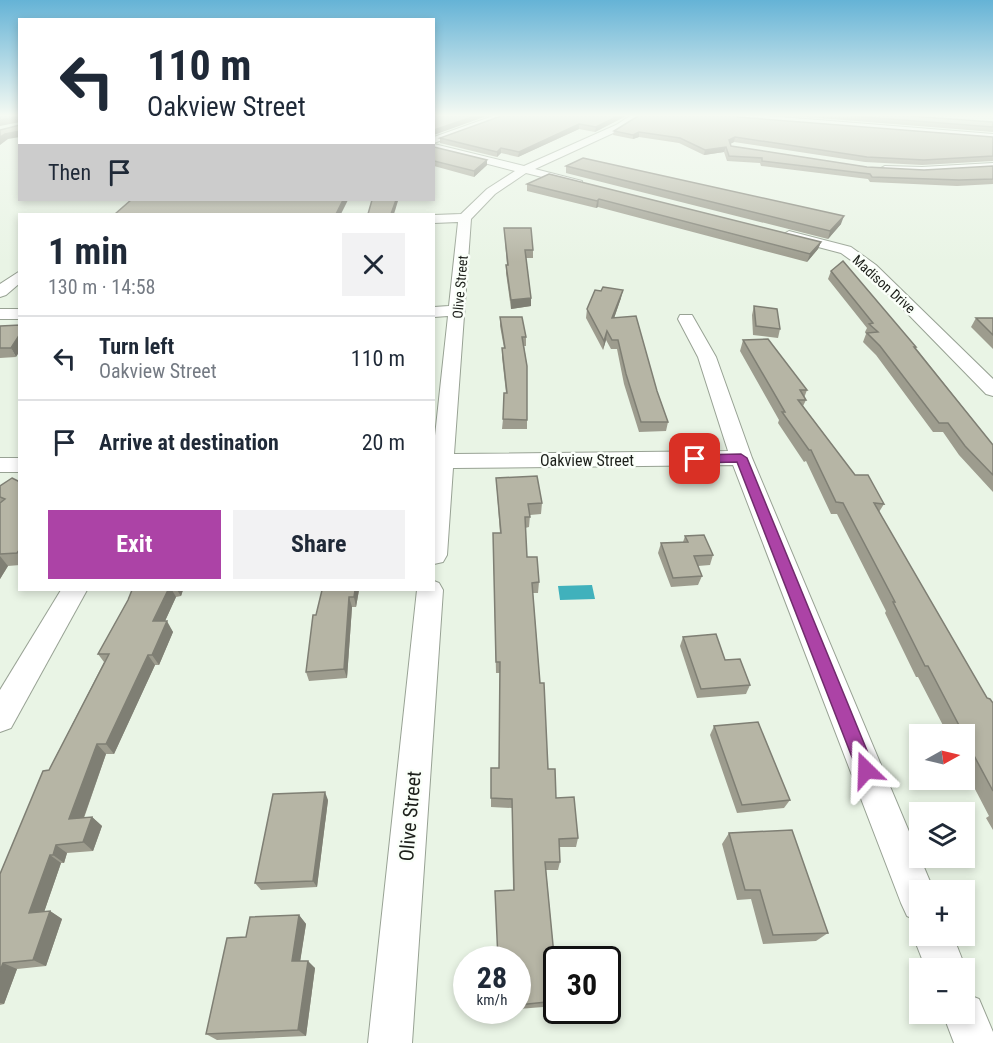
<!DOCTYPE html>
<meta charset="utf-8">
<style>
:root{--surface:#fff;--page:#f2f2f3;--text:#1f2937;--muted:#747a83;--line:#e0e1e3;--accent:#ac43a6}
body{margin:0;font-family:"Roboto Condensed",sans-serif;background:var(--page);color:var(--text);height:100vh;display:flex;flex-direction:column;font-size:22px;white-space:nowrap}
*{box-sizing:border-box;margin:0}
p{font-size:20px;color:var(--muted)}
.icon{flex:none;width:33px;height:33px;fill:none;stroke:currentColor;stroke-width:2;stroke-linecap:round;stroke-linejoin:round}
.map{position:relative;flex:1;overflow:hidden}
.side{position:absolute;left:18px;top:213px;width:417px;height:378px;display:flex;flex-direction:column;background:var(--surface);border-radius:0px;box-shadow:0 3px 9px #0003}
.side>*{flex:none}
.banner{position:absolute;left:18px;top:18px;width:417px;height:183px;border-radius:0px;box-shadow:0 3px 9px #0003;background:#fff;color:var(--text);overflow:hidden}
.needle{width:39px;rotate:82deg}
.tools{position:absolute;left:909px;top:724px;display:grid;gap:12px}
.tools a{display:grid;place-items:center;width:66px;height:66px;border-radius:0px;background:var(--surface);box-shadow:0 3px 9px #0003;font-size:30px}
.speed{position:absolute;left:453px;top:946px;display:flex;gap:12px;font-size:30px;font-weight:700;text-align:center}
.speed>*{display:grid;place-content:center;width:78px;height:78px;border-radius:50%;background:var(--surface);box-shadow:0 3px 9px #0003;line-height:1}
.speed small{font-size:15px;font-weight:400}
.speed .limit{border:3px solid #111;border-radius:9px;background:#fff;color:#111}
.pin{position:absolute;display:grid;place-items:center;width:51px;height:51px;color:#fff;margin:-26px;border-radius:12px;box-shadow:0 3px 9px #0006}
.me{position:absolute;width:66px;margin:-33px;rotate:338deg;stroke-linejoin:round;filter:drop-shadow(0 0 4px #0008)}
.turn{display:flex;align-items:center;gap:21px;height:126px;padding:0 30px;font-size:27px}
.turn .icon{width:78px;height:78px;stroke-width:2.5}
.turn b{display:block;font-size:42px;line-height:51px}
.then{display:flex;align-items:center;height:57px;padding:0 30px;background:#0003;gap:12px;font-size:22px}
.round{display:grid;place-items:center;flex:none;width:63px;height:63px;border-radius:0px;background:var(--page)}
.head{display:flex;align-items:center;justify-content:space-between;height:102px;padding:0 30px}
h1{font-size:36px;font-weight:700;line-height:45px}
.button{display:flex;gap:12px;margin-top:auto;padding:12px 30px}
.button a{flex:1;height:69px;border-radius:0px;background:var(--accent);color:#fff;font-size:24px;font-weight:700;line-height:69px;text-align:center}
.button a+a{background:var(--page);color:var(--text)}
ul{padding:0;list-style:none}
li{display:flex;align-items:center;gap:18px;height:84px;padding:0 30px;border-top:2px solid var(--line)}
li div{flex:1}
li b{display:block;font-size:22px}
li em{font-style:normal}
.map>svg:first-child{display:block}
</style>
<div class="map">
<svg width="993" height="1043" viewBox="0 0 993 1043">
<rect width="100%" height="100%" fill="#e9f4e5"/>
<polygon fill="#40b1bc" points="592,585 595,599 560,600 558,586"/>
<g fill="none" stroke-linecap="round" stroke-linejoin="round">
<defs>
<g id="street">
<polygon points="493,116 506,116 434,143 434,137"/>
<polygon points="630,116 640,116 622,129 535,169 582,181 582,185 578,186 526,173 495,194 471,219 454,454 728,451 698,357 678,319 680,315 692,315 716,357 752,458 934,891 920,891 920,922 907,916 901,903 733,465 453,468 447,555 443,562 434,564 434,445 448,316 434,317 434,307 449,306 458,222 434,223 434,215 461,214 487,189 515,171 434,150 434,144 524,166 616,125"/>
<polygon points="732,116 768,116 993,134 993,140 737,119"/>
<path d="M993 163V169C973 170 892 179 879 169L885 166 922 167Z"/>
<polygon points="789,231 851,247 876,265 993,379 993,396 986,394 866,271 841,253 784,238 782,235"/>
<polygon points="20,271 20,283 6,295 0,297 0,284"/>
<rect x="0" y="309" width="20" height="10"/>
<rect x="0" y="458" width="20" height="14"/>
<polygon points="434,581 439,583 443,590 412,1043 368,1043 417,590 434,590"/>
<polygon points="61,590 87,590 11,728 0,732 0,690"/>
<polygon points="919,922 920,936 953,936 966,969 964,973 964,969 926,969 913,936"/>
<polygon points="964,993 979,999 993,1032 993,1043 954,1043 943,1014 964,1014"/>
</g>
</defs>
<use href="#street" stroke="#98a294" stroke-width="2"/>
<use href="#street" fill="#fff" fill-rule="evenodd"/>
</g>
<g fill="#9d9c8e">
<polygon points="626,116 595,132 579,129 518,157 501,153 497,157 440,143 440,138"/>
<polygon points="793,116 910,116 993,122 993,132"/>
<polygon points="738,117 993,137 993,161 922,165 865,162 734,142 730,144 731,146 867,167 924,170 993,166 993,184 957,186 870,182 868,179 761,166 760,163 727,161 724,152 704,155 679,143 639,137 633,139 613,135 614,131"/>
<polygon points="434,147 487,165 474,177 434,166"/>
<polygon points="566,166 841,224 828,239 566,173"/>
<polygon points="527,184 821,242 818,249 807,262 598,207 596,208 527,191"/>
<polygon points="504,228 533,250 533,258 526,258 531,306 511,309 506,273 506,265 507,265"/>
<polygon points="831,271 916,347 916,348 993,445 993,492 959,455 943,432 933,432 876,355 863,342 866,334 865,332 867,328 828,279"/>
<polygon points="621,298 614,318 657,391 668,422 666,431 639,432 624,384 617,349 611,349 606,340 603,350 586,318 587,309"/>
<polygon points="754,306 780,329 778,338 753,335 752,315"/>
<polygon points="500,317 526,337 526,346 524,346 527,366 527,429 502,429 503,419 506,393 502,357 502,348 504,348 500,326"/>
<polygon points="976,318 993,318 993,349 971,327"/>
<polygon points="0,326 16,357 0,358"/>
<polygon points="743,340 807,390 804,398 806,400 803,406 855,475 884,504 879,512 987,698 993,703 993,830 986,818 989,816 964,768 964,735 948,735 918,677 916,677 885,613 886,611 837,514 831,514 806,461 804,462 778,423 779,420 740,351"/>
<polygon points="496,478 542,503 541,514 530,515 529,527 525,528 527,557 539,582 538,593 533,593 540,683 548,769 556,798 578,838 576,847 559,847 560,862 558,870 546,870 556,976 556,1006 518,1009 518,960 513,890 512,808 491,807 491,768 499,768 500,673 496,673 493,533 500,533"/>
<polygon points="20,482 20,565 8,566 0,579 0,486"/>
<polygon points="685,536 713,555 710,565 698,566 702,576 698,585 671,587 658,553 661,543 683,542"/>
<polygon points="132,590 183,590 181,596 176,597 165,621 173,632 159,665 155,665 114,754 106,754 84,818 92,817 102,826 93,851 67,853 64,863 61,863 44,912 50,911 62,919 46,966 17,969 4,1004 0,1005 0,874 49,770 104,662 98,654 128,600"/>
<polygon points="322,590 359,590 356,607 352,607 347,678 309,681 306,672 316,615"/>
<polygon points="683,637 725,660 750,685 746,694 697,698 680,646"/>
<polygon points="714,726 790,800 784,808 737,813 710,735"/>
<polygon points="328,800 317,887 261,890 255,883"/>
<polygon points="729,833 828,933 816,941 763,944 751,899 737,900 722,844"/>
<polygon points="299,915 306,924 300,961 315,968 306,1036 217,1040 206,1034 246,937"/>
</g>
<g fill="#7f7f74">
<polygon points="475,116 487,116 434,135 434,130"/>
<polygon points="618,116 626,116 595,132 596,127"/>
<polygon points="17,117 20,122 0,126 0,120"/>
<polygon points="579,124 579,129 518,157 519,152"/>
<polygon points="20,131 20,137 8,139 0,145 0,137 5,134"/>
<polygon points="639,132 639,137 633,139 633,135"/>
<polygon points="735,137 734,142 728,145 729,140"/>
<polygon points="726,147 724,152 704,155 705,150"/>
<polygon points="501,148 501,153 497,157 497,152"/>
<polygon points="487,160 487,165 474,177 474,171"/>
<polygon points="599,199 598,207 596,208 597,201"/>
<polygon points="343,200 348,200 341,214 336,214"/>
<polygon points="396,200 398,200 398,201 394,214 391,214"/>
<polygon points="844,216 841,224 828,239 830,231"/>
<polygon points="821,242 818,249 807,262 810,254"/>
<polygon points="623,290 621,298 611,327 612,318"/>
<polygon points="531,298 531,306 511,309 511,300"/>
<polygon points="607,331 606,340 603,350 604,341"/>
<polygon points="20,334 20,351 16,357 11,348"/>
<polygon points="0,556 8,566 0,579"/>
<polygon points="168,590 172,590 176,597 160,632 153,621"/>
<polygon points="177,590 183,590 181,596"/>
<polygon points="355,590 359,590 356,607 354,597"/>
<polygon points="349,597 352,607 347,678 344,669"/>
<polygon points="167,621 173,632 159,665 152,655"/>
<polygon points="148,655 155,665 114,754 106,744"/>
<polygon points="97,744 106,754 80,828 69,819"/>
<polygon points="325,792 328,800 317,887 313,881"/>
<polygon points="92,817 102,826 93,851 83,842"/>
<polygon points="56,845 67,853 64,863 53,855"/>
<polygon points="50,855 61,863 41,921 29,913"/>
<polygon points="50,911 62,919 46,966 33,960"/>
<polygon points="299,915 306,924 299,969 292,961"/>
<polygon points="308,961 315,968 306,1036 298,1030"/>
<polygon points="3,963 17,969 4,1004 0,1003 0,971"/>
</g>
<g fill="#b6b5a5" stroke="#7f7f74" stroke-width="1.5">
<polygon points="0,116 20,116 20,118 17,117 0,120"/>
<polygon points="434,116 475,116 434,130"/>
<polygon points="501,116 618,116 596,127 579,124 519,152 501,148 497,152 440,138"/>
<polygon points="638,116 736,116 738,117 993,137 993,156 924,160 867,157 735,137 729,140 731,146 867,167 924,170 993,166 993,179 959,180 872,177 870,174 762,161 762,158 729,156 726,147 705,150 680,138 639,132 633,135 614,131"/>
<polygon points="851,116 910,116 993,122 993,127"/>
<polygon points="20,125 20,131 5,134 0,137 0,130"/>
<polygon points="434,147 487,160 474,171 434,161"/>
<polygon points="583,158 844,216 830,231 566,166"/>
<polygon points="549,174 821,242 810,254 599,199 597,201 527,184"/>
<polygon points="131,200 343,200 336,214 115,214"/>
<polygon points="372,200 396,200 391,214 368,214"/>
<polygon points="504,228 531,228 533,250 525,250 531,298 511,300 506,265 508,265"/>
<polygon points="843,261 916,347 914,347 993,445 993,475 965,446 948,423 939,423 880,346 867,333 878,332 869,324 873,323 831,271"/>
<polygon points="603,287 623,290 612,318 636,316 657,391 668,422 641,422 626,374 618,340 612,340 607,331 604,341 587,309 595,290 601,291"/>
<polygon points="754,306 777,309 780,329 756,326"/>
<polygon points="500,317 522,317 526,337 522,337 527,366 527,420 503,419 504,393 507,393 502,348 505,348"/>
<polygon points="976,318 993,318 993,335"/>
<polygon points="20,325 20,334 11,348 0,348 0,326"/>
<polygon points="768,339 807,390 800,390 806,400 798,400 855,475 868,475 884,504 874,503 987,698 990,699 993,703 993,791 964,737 964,735 928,666 925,666 893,602 895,602 843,503 836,502 811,450 809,450 782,412 785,412 743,340"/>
<polygon points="537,476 542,503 528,504 530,517 525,517 527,557 537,557 539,582 532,583 540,683 544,683 548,769 555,769 556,798 574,797 578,838 559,839 560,862 545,862 556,976 556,1001 518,1005 518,960 498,960 495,891 514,890 512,799 491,798 491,768 499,768 500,662 496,662 493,533 501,533 496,478"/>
<polygon points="12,478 20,482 20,549 17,553 0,554 0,503 5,499 0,497 0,486"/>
<polygon points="704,535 713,555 694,556 702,576 673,578 661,543 688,542 685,536"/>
<polygon points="132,590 168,590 153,621 167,621 152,655 148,655 106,744 97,744 69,819 92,817 83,842 56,845 53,855 50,855 29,913 50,911 33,960 3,963 0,971 0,874 43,771 49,770 109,654 98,654 128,600"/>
<polygon points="322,590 355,590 354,597 349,597 344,669 306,672 313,615 316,615"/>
<polygon points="716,634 725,660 740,659 750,685 701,689 683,637"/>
<polygon points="758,722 790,800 742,805 714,726"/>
<polygon points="325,792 313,881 255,883 273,794"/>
<polygon points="792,830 828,933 773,935 760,890 745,890 729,833"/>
<polygon points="299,915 292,961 308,961 298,1030 206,1034 227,938 246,937 250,917"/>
</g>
<linearGradient id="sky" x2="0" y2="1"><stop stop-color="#65b3d6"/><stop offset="0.44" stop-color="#f5faf3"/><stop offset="1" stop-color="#f5faf3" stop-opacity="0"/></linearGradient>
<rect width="993" height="262" fill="url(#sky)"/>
<polygon fill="#ac43a6" stroke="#702c6c" stroke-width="1.5" points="741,454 747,458 875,770 873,776 866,779 859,776 857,770 737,462 695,463 689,459 695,455"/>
<g text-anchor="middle" stroke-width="5" stroke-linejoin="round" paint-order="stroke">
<g font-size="14" fill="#1c1f1a" stroke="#fafff9">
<text transform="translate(884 284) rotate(42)" y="5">Madison Drive</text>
<text transform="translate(460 287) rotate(-85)" y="5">Olive Street</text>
</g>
<g font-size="16" fill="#1c1f1a" stroke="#fafff9">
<text x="587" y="466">Oakview Street</text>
</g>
<g font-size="20" fill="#1c1f1a" stroke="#fafff9">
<text transform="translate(410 816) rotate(-85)" y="7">Olive Street</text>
</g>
</g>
</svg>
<div class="tools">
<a><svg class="needle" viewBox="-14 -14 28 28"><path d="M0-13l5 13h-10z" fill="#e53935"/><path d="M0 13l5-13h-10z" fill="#747a83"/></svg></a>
<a><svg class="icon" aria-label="layers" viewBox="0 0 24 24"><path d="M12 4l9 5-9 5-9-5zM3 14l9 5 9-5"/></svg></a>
<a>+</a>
<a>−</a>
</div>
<div class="speed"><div>28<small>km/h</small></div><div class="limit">30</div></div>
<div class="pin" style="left:695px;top:459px;background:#d93025"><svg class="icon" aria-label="arrive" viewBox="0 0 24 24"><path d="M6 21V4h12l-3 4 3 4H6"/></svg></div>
<svg class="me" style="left:866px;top:770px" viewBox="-20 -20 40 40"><path d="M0-17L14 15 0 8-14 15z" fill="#ac43a6" stroke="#fff" stroke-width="4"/></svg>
<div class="banner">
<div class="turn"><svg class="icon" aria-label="left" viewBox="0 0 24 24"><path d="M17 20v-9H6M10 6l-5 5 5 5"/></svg><div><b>110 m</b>Oakview Street</div></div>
<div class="then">Then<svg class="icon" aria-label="arrive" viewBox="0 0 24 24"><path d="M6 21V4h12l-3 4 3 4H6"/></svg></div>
</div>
<section class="side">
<div class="head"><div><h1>1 min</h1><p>130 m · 14:58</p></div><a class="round"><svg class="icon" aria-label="close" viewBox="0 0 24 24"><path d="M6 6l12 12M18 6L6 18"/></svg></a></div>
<ul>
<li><svg class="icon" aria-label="left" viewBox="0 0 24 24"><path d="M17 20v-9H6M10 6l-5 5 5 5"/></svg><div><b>Turn left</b><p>Oakview Street</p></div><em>110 m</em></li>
<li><svg class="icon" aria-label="arrive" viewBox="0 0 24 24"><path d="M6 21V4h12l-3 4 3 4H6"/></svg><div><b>Arrive at destination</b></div><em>20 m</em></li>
</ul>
<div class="button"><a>Exit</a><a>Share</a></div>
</section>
</div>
